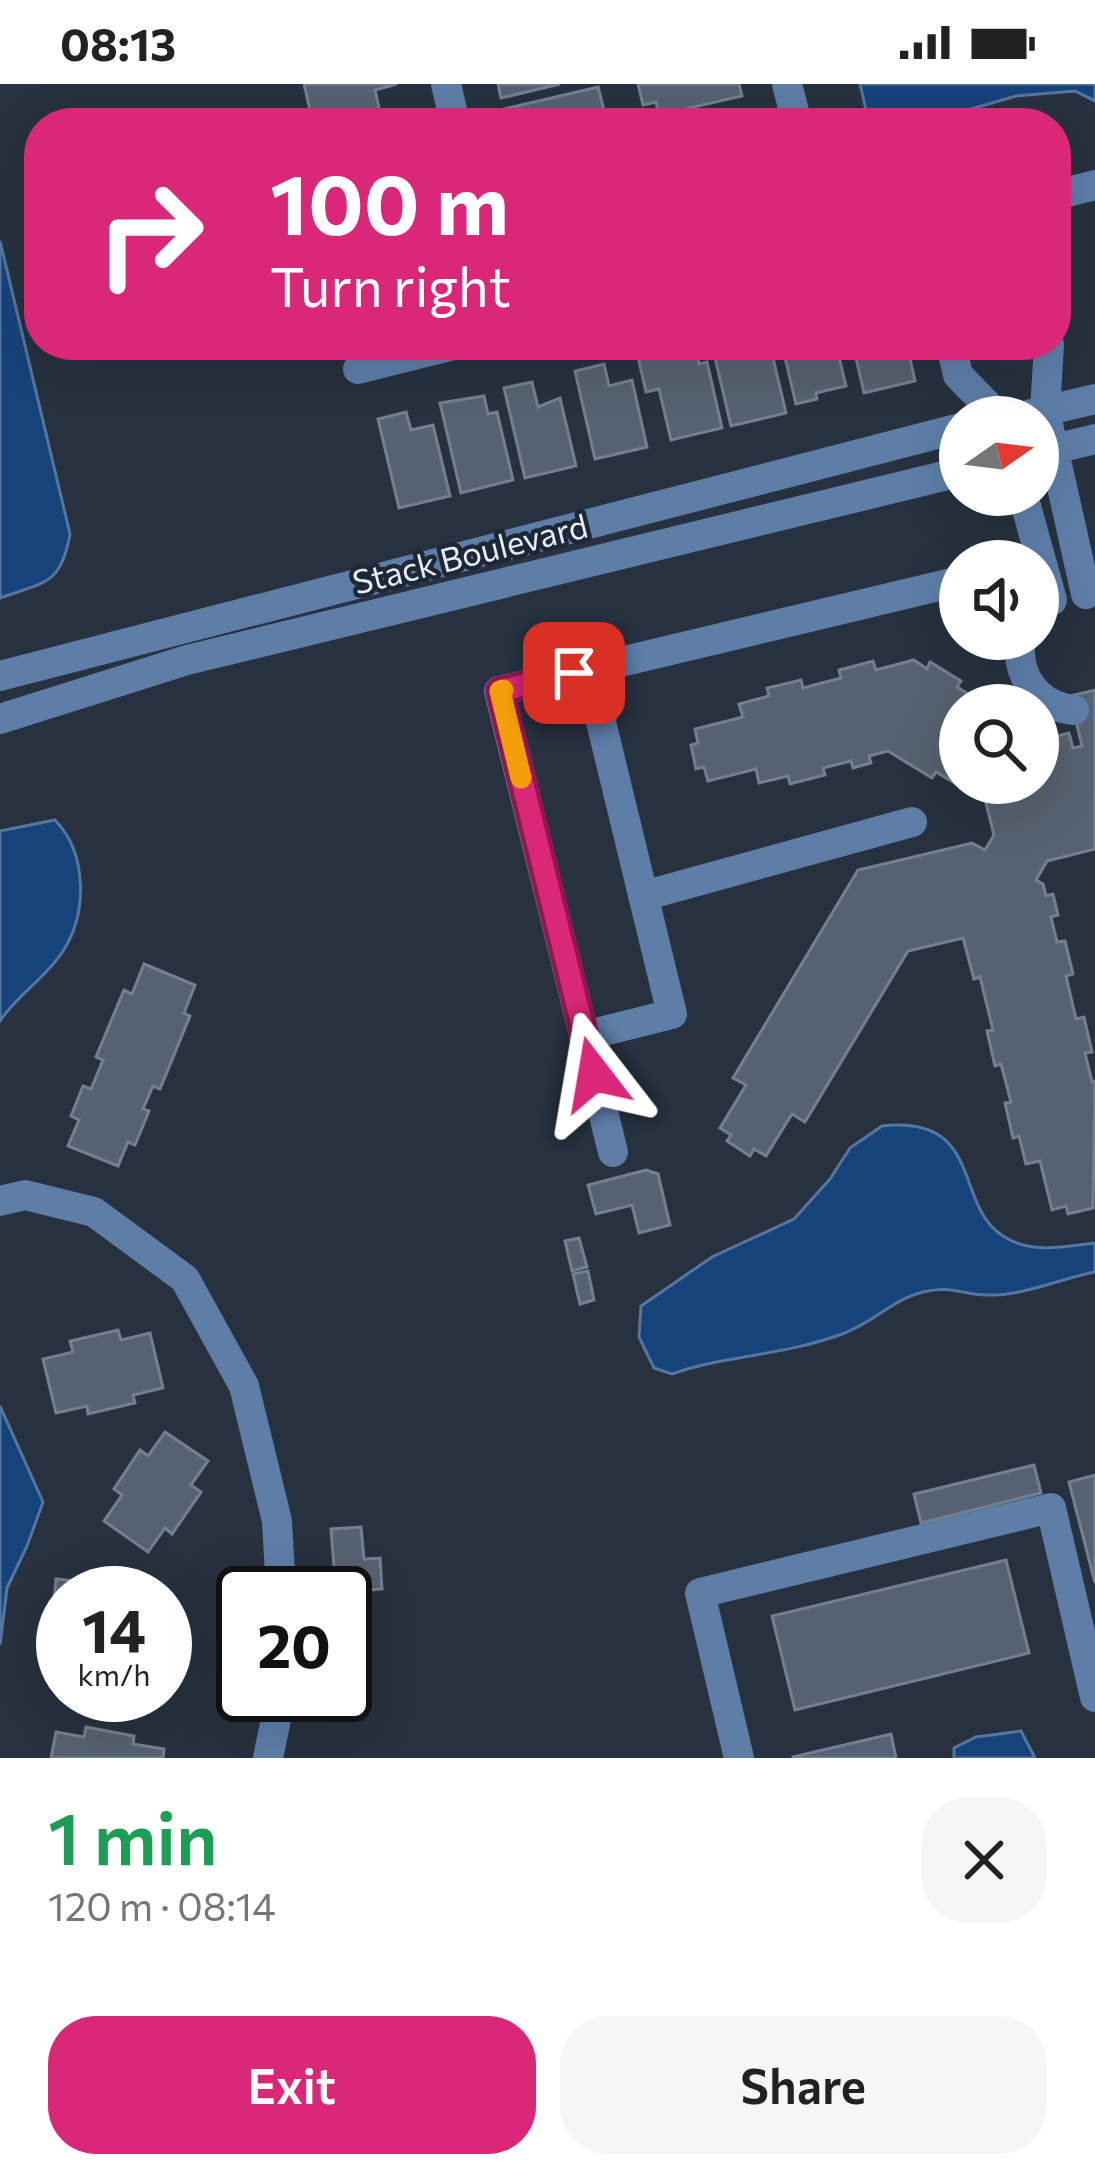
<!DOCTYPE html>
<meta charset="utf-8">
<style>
:root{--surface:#fff;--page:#f6f6f6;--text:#222;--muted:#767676;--accent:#db2777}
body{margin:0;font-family:Commissioner,sans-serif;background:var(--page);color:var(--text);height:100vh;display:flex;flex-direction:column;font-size:45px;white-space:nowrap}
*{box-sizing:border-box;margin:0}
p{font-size:39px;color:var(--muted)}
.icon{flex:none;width:66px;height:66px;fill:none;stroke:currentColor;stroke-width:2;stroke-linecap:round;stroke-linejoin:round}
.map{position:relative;height:1674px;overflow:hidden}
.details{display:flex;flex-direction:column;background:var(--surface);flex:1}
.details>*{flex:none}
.hud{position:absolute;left:24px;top:24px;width:1047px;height:252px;border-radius:48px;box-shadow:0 12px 48px #0002;background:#db2777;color:#fff;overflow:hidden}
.needle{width:78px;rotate:76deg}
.buttons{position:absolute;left:939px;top:312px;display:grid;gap:24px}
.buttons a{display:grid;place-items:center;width:120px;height:120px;border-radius:50%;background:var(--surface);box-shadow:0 12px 48px #0002;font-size:60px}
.speed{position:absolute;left:36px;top:1482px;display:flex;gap:24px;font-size:60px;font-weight:700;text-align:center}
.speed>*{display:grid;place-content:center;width:156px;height:156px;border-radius:50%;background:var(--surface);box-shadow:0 12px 48px #0002;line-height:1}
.speed small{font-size:30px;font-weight:400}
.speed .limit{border:6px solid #111;border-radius:18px;background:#fff;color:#111}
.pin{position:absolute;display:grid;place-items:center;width:102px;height:102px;color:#fff;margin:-51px;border-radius:24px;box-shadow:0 6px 18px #0006}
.me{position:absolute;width:132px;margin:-66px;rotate:346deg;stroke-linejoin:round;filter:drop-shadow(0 0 9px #0008)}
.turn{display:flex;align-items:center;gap:42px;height:252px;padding:0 48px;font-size:54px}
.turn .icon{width:156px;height:156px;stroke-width:2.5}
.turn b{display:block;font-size:84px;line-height:102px}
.round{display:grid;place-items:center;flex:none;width:126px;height:126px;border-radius:48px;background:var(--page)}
.head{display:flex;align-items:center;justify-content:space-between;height:204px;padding:0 48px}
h1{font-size:72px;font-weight:600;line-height:90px;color:#1e9e55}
.action{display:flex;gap:24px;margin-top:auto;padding:24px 48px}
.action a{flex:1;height:138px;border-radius:48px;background:var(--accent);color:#fff;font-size:48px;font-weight:600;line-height:138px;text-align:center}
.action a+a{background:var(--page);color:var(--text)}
.status{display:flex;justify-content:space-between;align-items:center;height:84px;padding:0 60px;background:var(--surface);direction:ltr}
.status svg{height:33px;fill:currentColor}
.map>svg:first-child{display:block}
</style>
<div class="status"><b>08:13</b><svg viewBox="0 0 49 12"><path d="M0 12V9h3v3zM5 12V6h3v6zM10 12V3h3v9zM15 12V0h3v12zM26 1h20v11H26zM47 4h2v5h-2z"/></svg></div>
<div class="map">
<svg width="1095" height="1674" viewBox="0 0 1095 1674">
<rect width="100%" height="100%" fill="#27313f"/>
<g fill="#17437b" stroke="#5576a0" stroke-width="3">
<polygon points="860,0 1095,0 1095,17 1075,7 1016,12 957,29 943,39 869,39"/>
<path d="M0 157 70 450C61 501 45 498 0 514Z"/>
<path d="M55 736C87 769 88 828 63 867 46 894 17 911 0 937V747Z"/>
<path d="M882 1042C985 1031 953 1121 1003 1152 1030 1170 1065 1163 1095 1159V1188C1059 1195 1024 1212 987 1211 961 1211 953 1201 923 1208 891 1216 872 1240 842 1250 787 1271 726 1271 672 1290L654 1284 639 1253 641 1222 712 1173 794 1135 830 1095 850 1064Z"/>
<polygon points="0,1322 43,1418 27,1462 7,1504 0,1561"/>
<polygon points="1021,1647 1035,1674 954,1674 954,1664 976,1653"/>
</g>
<g fill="#566171" stroke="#748091" stroke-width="3">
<polygon points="304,0 397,0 375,6 380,28 332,39 313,39"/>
<polygon points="498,0 560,0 501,14"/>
<polygon points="638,0 739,0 742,12 659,31 656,18 643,21"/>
<polygon points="598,3 605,30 592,33 593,39 503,39 500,26"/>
<polygon points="695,261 699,280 707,278 722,344 671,356 659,305 646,308 638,273"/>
<polygon points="712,261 770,261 786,329 731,342"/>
<polygon points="782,261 836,261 846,302 816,309 817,315 796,320"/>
<polygon points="853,261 907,261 915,297 864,309"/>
<polygon points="604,280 609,302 632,296 647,363 595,375 575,287"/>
<polygon points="532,298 538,323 560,314 576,382 525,394 504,304"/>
<polygon points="484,312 488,330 497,328 513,396 461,409 440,319"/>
<polygon points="406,328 411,346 433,341 450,412 399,424 378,335"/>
<polygon points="914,576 927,585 930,578 961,597 957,603 983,619 987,612 1002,621 960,621 958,701 936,688 932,694 888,667 869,672 871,679 853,684 851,677 823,684 825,691 790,700 788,692 759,699 756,685 708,697 704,683 696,685 691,661 698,659 695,645 743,633 739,620 769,612 767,604 801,596 803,604 841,594 839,586 873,577 876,586"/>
<polygon points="1095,606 1095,765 1047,777 1036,796 1043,800 1046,812 1053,810 1058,831 1051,833 1057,858 1065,857 1073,890 1066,892 1076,935 1084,933 1092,968 1085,969 1092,998 1095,997 1093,1124 1068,1130 1066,1122 1052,1126 1040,1077 1026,1080 1019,1052 1013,1054 1005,1019 1011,1018 1001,980 995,982 987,947 993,946 980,893 974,895 963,854 908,867 805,1038 792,1030 766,1072 754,1065 750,1072 727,1057 731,1051 720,1044 746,1001 733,994 858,786 972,759 985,766 994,751 981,699 1038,699 1038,657 1069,649 1073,664 1082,662 1070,612"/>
<polygon points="144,880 195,901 184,929 190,932 160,1005 153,1002 143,1025 149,1027 135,1061 128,1058 118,1082 68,1062 79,1036 71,1032 83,1002 91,1005 103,976 96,973 124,906 132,910"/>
<polygon points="646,1086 658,1090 670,1141 639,1149 632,1121 596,1130 588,1101"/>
<polygon points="579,1154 587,1183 572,1187 565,1157"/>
<polygon points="588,1187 594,1216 580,1220 573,1190"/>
<polygon points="118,1246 121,1256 150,1249 163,1304 133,1311 135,1319 88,1330 87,1322 56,1329 43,1275 73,1268 70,1257"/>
<polygon points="165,1348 208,1377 191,1401 201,1408 172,1450 165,1444 148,1468 104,1437 122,1411 114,1405 140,1366 148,1372"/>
<polygon points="1034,1381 1041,1409 921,1439 914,1410"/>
<polygon points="1095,1391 1095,1499 1069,1398"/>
<polygon points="361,1443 364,1475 380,1474 382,1505 336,1509 331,1445"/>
<polygon points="1006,1476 1029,1569 795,1626 772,1532"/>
<polygon points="86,1491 134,1495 134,1502 164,1505 164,1509 63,1509 63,1553 51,1552 56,1495 85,1498"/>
<polygon points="86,1643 134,1652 133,1660 164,1665 163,1674 51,1674 56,1648 84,1653"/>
<polygon points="891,1650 896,1674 793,1674 793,1673"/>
</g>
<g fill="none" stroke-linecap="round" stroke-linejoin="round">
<g stroke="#5e7ea8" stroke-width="30">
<polyline points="446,0 455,39"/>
<polyline points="787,0 797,39"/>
<polyline points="1056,111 1095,101"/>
<polyline points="951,261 958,291 999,333"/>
<polyline points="1049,261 1045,327 1086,510"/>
<polyline points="358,285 454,261"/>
<polyline points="1031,330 1095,315"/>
<polyline points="1038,369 1095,355"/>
<polyline points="1023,411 1052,516"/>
<path d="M1021 555C1015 591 1037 622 1074 626"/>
<polyline points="0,592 960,344"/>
<polyline points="0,635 187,576 960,388"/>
<polyline points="643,812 912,738"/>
<polyline points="584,952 672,930 601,638 611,580"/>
<polyline points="613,1068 499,607 960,497"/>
<polyline points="0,1117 25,1111 94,1128 185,1195 244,1302 277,1437 281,1509"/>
<polyline points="268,1674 281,1611"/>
<polyline points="739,1674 700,1509 1051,1424 1095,1613"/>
</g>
</g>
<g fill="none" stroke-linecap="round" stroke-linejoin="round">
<defs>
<polyline id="route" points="574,589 500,607 594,990"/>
</defs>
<use href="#route" stroke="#8e194d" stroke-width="30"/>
<use href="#route" stroke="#db2777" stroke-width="21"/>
<polyline stroke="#f59e0b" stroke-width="21" points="503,606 500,607 521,694"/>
</g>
<g text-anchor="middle" stroke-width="9" stroke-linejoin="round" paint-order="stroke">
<g font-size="33" fill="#e6edf6" stroke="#1d2735">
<text transform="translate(470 470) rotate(-14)" y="12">Stack Boulevard</text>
</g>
</g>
</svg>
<div class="buttons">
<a><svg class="needle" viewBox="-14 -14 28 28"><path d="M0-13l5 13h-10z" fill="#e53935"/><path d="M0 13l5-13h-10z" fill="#767676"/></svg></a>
<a><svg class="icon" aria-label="sound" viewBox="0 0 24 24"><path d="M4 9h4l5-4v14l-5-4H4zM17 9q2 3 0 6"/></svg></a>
<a><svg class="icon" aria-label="search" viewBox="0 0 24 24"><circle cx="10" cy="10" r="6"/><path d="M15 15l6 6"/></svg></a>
</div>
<div class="speed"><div>14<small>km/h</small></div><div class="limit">20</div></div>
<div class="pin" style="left:574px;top:589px;background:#d93025"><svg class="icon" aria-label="arrive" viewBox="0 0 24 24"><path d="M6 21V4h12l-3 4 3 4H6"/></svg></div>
<svg class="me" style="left:594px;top:990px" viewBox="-20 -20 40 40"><path d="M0-17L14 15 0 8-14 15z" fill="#db2777" stroke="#fff" stroke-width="4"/></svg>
<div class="hud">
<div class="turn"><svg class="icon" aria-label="right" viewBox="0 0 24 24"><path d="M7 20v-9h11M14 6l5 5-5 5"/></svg><div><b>100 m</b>Turn right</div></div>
</div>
</div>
<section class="details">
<div class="head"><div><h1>1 min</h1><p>120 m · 08:14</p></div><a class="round"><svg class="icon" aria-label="close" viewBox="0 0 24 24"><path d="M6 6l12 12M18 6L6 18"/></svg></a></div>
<div class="action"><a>Exit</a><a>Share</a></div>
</section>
